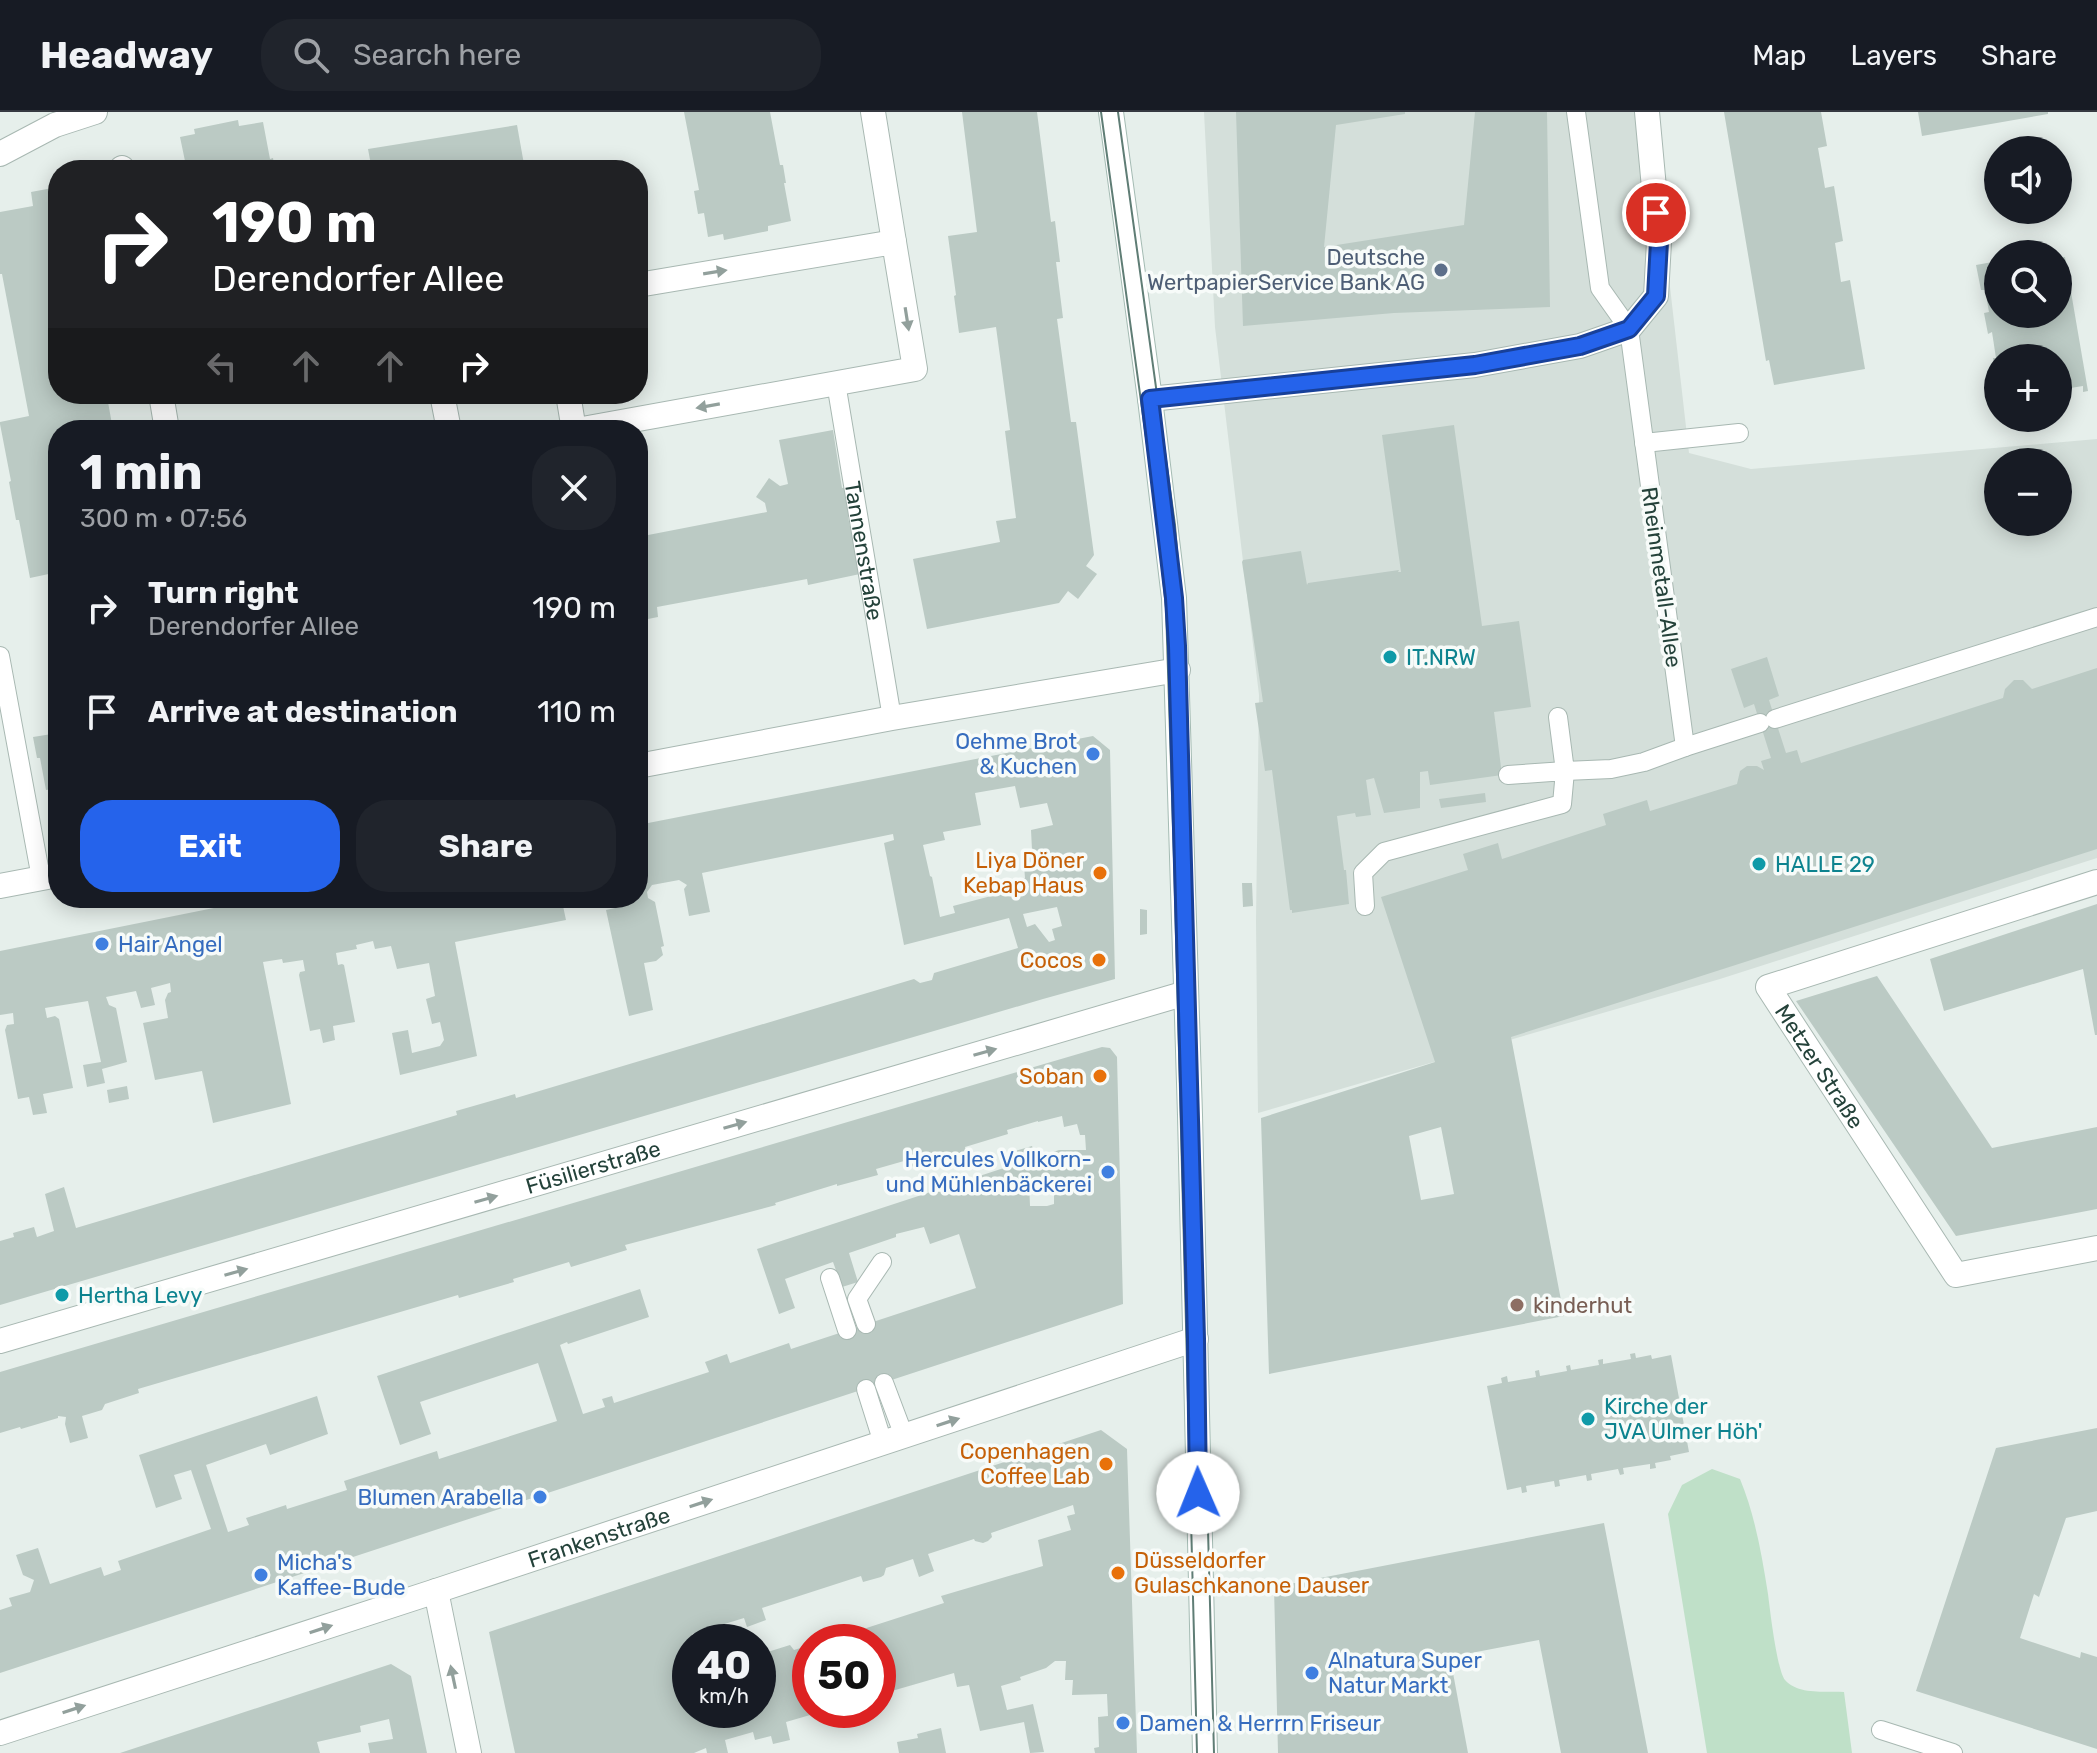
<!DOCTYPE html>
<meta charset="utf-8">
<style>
:root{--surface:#171b24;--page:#20242c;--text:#f1f3f6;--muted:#9ea1a6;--line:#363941;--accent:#2563eb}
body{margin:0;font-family:Rubik,sans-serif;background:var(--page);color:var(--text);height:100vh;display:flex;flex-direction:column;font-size:30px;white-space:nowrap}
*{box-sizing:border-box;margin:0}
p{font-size:26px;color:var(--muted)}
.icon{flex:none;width:44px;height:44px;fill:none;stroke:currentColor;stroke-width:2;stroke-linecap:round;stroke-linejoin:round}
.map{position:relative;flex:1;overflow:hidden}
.sheet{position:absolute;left:48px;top:308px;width:600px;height:488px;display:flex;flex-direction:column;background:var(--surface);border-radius:32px;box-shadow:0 4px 20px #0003}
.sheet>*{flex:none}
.hud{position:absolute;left:48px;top:48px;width:600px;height:244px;border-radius:32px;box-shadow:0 4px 20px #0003;background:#202124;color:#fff;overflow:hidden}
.fabs{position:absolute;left:1984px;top:24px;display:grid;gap:16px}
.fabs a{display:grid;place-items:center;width:88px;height:88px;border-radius:50%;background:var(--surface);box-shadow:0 4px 20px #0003;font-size:40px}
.speed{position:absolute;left:672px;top:1512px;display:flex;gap:16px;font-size:40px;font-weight:700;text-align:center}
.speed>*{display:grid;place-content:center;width:104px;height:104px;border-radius:50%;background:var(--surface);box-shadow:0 4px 20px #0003;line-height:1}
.speed small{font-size:20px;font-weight:400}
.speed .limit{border:12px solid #d22;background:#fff;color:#111}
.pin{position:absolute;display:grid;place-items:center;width:68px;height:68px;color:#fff;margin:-34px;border:4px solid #fff;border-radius:50%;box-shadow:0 2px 8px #0007}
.me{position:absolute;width:88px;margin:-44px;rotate:359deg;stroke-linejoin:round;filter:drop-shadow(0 0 6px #0008)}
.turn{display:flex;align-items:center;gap:28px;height:168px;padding:0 32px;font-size:36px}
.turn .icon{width:104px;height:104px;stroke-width:2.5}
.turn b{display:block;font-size:56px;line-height:68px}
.lanes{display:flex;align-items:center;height:76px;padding:0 32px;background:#0003;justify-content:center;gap:40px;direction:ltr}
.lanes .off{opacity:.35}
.round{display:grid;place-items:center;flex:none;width:84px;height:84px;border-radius:32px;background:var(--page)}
.summary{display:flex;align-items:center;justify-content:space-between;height:136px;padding:0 32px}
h1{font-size:48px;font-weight:700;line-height:60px}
.cta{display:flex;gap:16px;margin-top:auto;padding:16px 32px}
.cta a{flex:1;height:92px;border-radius:32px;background:var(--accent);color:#fff;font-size:32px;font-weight:700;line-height:92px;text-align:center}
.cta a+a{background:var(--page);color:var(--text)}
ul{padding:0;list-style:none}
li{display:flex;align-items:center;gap:24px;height:104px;padding:0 32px}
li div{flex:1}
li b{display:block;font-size:30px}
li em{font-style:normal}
header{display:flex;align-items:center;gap:48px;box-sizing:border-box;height:112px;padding:0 40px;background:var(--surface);border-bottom:2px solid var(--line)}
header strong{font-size:38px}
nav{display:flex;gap:44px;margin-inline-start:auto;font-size:28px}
.search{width:560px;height:72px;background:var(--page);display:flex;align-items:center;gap:20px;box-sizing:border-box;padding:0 28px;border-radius:32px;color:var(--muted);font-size:30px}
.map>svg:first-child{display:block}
</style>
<header>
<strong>Headway</strong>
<div class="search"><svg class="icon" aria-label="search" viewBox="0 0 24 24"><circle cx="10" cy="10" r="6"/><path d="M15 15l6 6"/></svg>Search here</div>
<nav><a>Map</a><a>Layers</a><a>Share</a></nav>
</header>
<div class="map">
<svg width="2097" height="1641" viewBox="0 0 2097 1641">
<rect width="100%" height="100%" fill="#e6efeb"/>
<path fill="#d4dfda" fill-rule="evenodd" d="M1204 0H1650L1689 341 1751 357 2097 327V746L1720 867 1258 1001 1256 810 1259 583 1215 215ZM1998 350H2058V410H1998Z"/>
<path fill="#bfe0c8" d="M1712 1357 1740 1367C1755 1403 1762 1444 1768 1482 1770 1498 1777 1558 1785 1568 1798 1583 1826 1579 1844 1580L1852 1641H1707L1668 1402 1682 1373Z"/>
<g fill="#bbcac4" fill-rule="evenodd">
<polygon points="684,0 770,0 780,53 783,53 786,71 784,71 791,109 768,114 768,119 724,128 723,122 708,125 704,101 698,102 694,79 699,78"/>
<polygon points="962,0 1037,0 1051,110 1055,109 1060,150 1056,150 1063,206 1057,207 1071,310 1076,310 1094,443 1086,454 1097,462 1078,487 1068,479 1059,491 927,517 913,447 1000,430 996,409 1016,406 1005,319 1010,318 996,215 959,221 954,184 956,183 948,124 977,120"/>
<polygon points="1236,0 1405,0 1405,2 1336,13 1324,135 1464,113 1475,0 1547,0 1550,195 1394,201 1243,214"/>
<polygon points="1724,0 1821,0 1827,34 1818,36 1825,76 1834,74 1843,129 1835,131 1838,150 1841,170 1850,168 1865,257 1774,273 1769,248 1766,249"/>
<polygon points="1918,0 2048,0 2048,2 1922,24"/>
<polygon points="238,8 239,14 263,10 270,47 273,46 275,58 181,58 179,50 185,49 180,25 195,22 194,17"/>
<polygon points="517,13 525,58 372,58 368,37"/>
<polygon points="58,75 58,282 100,282 102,291 108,290 113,318 58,318 58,460 30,466 19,408 16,408 9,370 11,369 0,312 0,310 29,304 2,162 0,162 0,100 33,94 31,80"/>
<polygon points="2065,145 2088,279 2083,280 2083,274 2058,278 2058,246 1998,246 1998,268 1996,268 1993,246 1996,246 1992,220 1988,222 1984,201 1989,200 1985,178 1981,178 1976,153 1998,149 1998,202 2058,202 2058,146"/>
<polygon points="1454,313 1482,514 1519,509 1531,595 1494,600 1502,663 1430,673 1428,659 1420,660 1420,696 1384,701 1374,666 1366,668 1371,703 1356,705 1355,701 1337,704 1344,758 1346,758 1349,792 1292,801 1292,798 1290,798 1272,658 1265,659 1255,591 1263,590 1242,450 1243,448 1301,439 1307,473 1308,471 1399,458 1398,460 1401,460 1382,323"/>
<polygon points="833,318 842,376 846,375 852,404 848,405 860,462 808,473 807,467 657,495 658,505 638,509 638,406 643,424 767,400 765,391 756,385 769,366 780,374 788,372 779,328"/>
<path d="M1767 545 1779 584 1769 588 1775 607 1786 641 1797 638 1801 651 2003 586 2005 577 2014 568H2023L2032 577 2097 556V737L1511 925 1564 1204 1269 1262 1261 1006 1435 950 1381 785 1468 758 1463 742 1498 731 1502 747 1606 713 1603 702 1647 688 1650 699 1737 672 1740 659 1747 654H1757L1764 658 1761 649 1771 646 1760 611 1754 592 1744 596 1731 557ZM1441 1015 1454 1082 1421 1088 1409 1024Z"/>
<polygon points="58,621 58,676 46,678 40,646 37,646 33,625"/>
<path d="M1093 624 1110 638 1115 867 1043 887 0 1193V1129L14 1125 13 1121 34 1115 37 1125 54 1119 45 1082 64 1075 76 1116 457 1003 456 999 515 982 516 986 914 867 920 871 932 868 934 861 1018 836 1009 806 904 833 884 731 894 728 893 722 702 761 710 800 689 804 684 777 687 773 679 768 652 773 647 780 648 786 655 790 664 834 661 835 663 843 656 849 644 851 653 898 629 904 606 798 615 796 614 786H638V713ZM1015 674 1020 696 1047 691 1053 713 1031 718 1032 738 1023 739 1025 766 993 773 995 783 953 794 955 801 940 805 932 765 930 764 923 733 945 728 943 720 981 713 975 681ZM1057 795 1062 814 1052 817 1055 828 1049 830 1035 812 1027 815 1023 802Z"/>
<polygon points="1485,681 1486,690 1441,696 1439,687"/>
<polygon points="1242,771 1252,771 1253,794 1243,795"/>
<polygon points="264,786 597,786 597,787 563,794 566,808 455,830 477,944 400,963 392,921 408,918 412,941 440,934 444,928 440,910 432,912 426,887 435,884 429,851 397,857 391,834 375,837 373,829 356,833 357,837 336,841 338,853 342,852 344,853 355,910 333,914 335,928 323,931 320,917 310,919 299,863 300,860 305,859 303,848 283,851 282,847 263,850 291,992 213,1011 202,959 155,968 143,911 168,906 165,888 168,881 171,880 170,871 151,876 155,893 141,896 136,879 106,885 109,893 116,896 127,950 102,957 105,971 87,975 83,953 101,950 88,889 45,896 47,906 55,904 59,907 73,976 43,982 47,1001 33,1003 29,985 18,987 5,918 7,913 14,912 13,901 0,903 0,839"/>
<polygon points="2097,792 2097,923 2095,923 2083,857 1944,899 1930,847"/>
<polygon points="1140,797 1147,798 1147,822 1140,823"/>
<polygon points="1877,864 1992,1036 2097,1015 2097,1097 1956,1124 1796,889"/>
<path d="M1102 935 1110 936 1117 945 1123 1192 0 1561V1498L12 1494 9 1486 30 1480 34 1468 23 1463 16 1443 38 1436 50 1472 101 1455 104 1464 121 1458 118 1449 211 1417 191 1358 174 1363 182 1387 156 1396 139 1343 317 1284 328 1322 270 1343 266 1332 206 1353 228 1420 249 1413 246 1406 286 1393 287 1397 347 1378 344 1369 437 1339 439 1347 557 1309 538 1251 420 1290 431 1322 400 1333 377 1264 640 1177 649 1205 568 1232 567 1230 560 1233 583 1302 605 1295 602 1287 612 1284 614 1291 709 1260 705 1250 727 1242 730 1251 789 1231 791 1237 976 1176 959 1122 930 1132 924 1115 896 1122V1125L849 1141 858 1170 842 1175 833 1150 785 1167 795 1196 779 1202 757 1137 1013 1053 1009 1041 1032 1034 1036 1046 1059 1038H1086L1085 1023H1080L1077 1012 1064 1015 1062 1004 1038 1010V1009L1007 1018 1008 1022 965 1035 966 1039 907 1056 904 1049 876 1057 878 1063 837 1074V1072L775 1091 776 1093 625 1133 627 1138 571 1155 569 1150 513 1167 514 1170 459 1186 458 1183 138 1277 139 1281 105 1292 102 1298 82 1304 88 1326 70 1331 65 1312 66 1305 58 1304V1306L21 1317 20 1315 0 1321V1260ZM1051 1067 1054 1068V1092L1047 1094H1030L1029 1068Z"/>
<polygon points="127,974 129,987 109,991 107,978"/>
<polygon points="1635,1241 1636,1246 1651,1243 1652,1247 1671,1243 1689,1340 1670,1344 1671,1348 1655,1351 1656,1356 1650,1357 1650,1352 1623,1356 1624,1362 1620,1363 1618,1357 1591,1362 1592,1368 1587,1369 1586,1363 1559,1368 1560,1374 1555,1375 1554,1369 1526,1374 1527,1380 1522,1381 1521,1375 1507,1378 1487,1274 1502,1271 1501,1266 1507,1264 1508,1270 1536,1265 1535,1259 1539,1258 1540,1264 1567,1259 1566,1254 1570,1253 1571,1258 1599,1253 1598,1248 1603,1247 1603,1252 1631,1247 1630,1242"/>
<polygon points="2097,1316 2097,1399 2066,1406 2039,1485 2034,1482 2020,1526 2080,1546 2081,1540 2097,1545 2097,1637 1916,1579 1996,1336"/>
<polygon points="1101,1318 1127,1337 1137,1641 1095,1641 1094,1636 1099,1635 1098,1605 1108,1604 1107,1582 1072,1583 1073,1568 1065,1568 1066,1549 1055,1549 1046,1556 1020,1565 1021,1568 1001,1574 1007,1598 1033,1592 1044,1640 1030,1641 1024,1610 980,1619 969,1573 957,1575 954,1561 878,1583 878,1530 823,1530 944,1491 941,1484 1043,1454 1038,1428 1071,1418 1067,1404 1075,1402 1073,1393 991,1421 992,1425 988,1429 983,1431 975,1429 974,1427 928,1442 934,1459 919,1465 913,1447 886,1456 884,1463 881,1465 863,1470 861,1464 762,1496 766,1508 747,1515 744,1506 692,1522 694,1530 690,1530 690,1598 758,1598 758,1543 790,1533 794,1538 810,1533 810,1598 824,1599 786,1610 790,1628 773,1632 771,1624 755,1628 753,1620 725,1628 728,1641 707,1641 706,1636 694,1641 515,1641 489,1520"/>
<polygon points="1604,1411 1648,1641 1561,1641 1539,1528 1450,1545 1468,1641 1278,1641 1274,1475"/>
<polygon points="391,1552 411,1564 427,1641 370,1641 368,1631 393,1627 389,1607 360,1614 361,1620 317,1630 320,1641 120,1641"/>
<polygon points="941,1616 946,1641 899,1641 897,1630 918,1626 917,1622"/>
</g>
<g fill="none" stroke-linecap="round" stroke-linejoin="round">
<defs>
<g id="service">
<polyline points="1576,0 1600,176 1629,217 1685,635 1760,611"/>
<path id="s1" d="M836 271 892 606"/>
<polyline points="1644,331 1739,321"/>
<polyline points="0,544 41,766"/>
<polyline points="1558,605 1565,659 1611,657 1644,650 1685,635"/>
<polyline points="1775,607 2097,505"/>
<polyline points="1365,794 1363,761 1384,740 1562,692 1565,659 1508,663"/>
<polyline points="830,1166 847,1218"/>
<polyline points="866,1212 857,1187 882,1150"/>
<polyline points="884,1271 904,1324"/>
<polyline points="866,1277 883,1331"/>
<polyline points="1881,1618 1953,1641"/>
</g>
<g id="minor">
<polyline points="873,0 894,130"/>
<polyline points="0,42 55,13 95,0"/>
<polyline points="122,56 122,58"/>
<polyline points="161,282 167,318"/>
<polyline points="442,282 449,318"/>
<polyline points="568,282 574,318"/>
<polyline points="1150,287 1475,253 1580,234 1629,217 1656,184 1659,130 1647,0"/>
<polyline points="577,318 915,257 894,130 638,173"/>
<polyline points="638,654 892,606 1178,558"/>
<path id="s2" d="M2097 770 1768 875 1956 1163 2097 1136"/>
<polyline points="0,774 58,763"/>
<path id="s3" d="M0 1229 1186 881"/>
<polyline points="436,1479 469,1641"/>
<path id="s4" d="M0 1621 436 1479 1196 1227"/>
</g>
<polyline id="secondary" points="1111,0 1150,287 1174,486 1190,1003 1205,1641"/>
</defs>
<use href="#service" stroke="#a8b8b2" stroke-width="20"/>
<use href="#minor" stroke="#a8b8b2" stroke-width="26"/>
<use href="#secondary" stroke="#a4bbb3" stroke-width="26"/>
<use href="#service" stroke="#fff" stroke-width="18"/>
<use href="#minor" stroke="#fff" stroke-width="24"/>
<use href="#secondary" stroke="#fff" stroke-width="24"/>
<g stroke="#5f7d75" stroke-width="2">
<polyline points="1101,0 1157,405 1166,496 1174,746 1197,1641"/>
<polyline points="1118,0 1175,413 1184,525 1214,1641"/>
</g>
</g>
<defs><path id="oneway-solid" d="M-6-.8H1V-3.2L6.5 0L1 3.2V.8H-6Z" transform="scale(2)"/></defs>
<g fill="#92a09c">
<use href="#oneway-solid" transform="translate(715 160) rotate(-9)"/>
<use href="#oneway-solid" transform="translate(907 207) rotate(81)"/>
<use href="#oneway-solid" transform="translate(708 294) rotate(170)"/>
<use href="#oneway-solid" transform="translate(985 940) rotate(-16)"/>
<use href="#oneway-solid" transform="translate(735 1013) rotate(-16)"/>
<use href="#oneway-solid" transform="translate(486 1087) rotate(-16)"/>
<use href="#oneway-solid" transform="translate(236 1160) rotate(-16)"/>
<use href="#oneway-solid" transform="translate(948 1310) rotate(-18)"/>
<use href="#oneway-solid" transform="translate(701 1391) rotate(-18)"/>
<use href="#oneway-solid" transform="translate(321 1517) rotate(-18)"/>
<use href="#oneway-solid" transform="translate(453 1565) rotate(-102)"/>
<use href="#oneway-solid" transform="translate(74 1597) rotate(-18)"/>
</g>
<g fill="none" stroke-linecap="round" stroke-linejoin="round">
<defs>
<polyline id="route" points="1198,1381 1196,1227 1177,534 1174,486 1150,287 1475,253 1580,234 1629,217 1656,184 1659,130 1656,101"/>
</defs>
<use href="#route" stroke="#184099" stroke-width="20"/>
<use href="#route" stroke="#2563eb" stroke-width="14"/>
</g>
<circle fill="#5c6f8a" stroke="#f7fbf9" stroke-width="3" cx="1441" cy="158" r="8"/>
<g fill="#0f9aa8" stroke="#f7fbf9" stroke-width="3">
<circle cx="1390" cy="545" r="8"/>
<circle cx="1759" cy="752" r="8"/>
<circle cx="62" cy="1183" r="8"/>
<circle cx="1588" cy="1307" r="8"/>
</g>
<g fill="#3f7fe0" stroke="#f7fbf9" stroke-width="3">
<circle cx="1093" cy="642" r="8"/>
<circle cx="102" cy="832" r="8"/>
<circle cx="1108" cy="1060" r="8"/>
<circle cx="540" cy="1385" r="8"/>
<circle cx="261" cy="1463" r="8"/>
<circle cx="1312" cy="1561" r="8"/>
<circle cx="1123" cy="1611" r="8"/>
</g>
<g fill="#e8710a" stroke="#f7fbf9" stroke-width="3">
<circle cx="1100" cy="761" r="8"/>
<circle cx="1099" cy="848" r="8"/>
<circle cx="1100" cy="964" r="8"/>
<circle cx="1106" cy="1352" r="8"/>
<circle cx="1118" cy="1461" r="8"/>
</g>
<circle fill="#8d6e63" stroke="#f7fbf9" stroke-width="3" cx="1517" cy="1193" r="8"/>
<g text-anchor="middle" stroke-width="7" stroke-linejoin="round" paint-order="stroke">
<g font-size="22" fill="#4e5e75" stroke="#f7fbf9" text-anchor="end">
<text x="1425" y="153">Deutsche<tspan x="1425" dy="25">WertpapierService Bank AG</tspan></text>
</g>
<g font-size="22" fill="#24423a" stroke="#f7fbf9">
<text dy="8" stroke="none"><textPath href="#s1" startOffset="170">Tannenstraße</textPath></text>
<text transform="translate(1662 465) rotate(82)" y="8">Rheinmetall-Allee</text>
<text dy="8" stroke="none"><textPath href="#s2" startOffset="440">Metzer Straße</textPath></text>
<text dy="8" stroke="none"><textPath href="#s3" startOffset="618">Füsilierstraße</textPath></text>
<text dy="8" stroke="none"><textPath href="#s4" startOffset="630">Frankenstraße</textPath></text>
</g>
<g font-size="22" fill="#0d838f" stroke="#f7fbf9" text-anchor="start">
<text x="1406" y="553">IT.NRW</text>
<text x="1775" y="760">HALLE 29</text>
<text x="78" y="1191">Hertha Levy</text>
<text x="1604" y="1302">Kirche der<tspan x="1604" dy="25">JVA Ulmer Höh'</tspan></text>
</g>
<g font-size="22" fill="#366cbe" stroke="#f7fbf9" text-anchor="start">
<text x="1077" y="637" text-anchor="end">Oehme Brot<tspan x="1077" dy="25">&amp; Kuchen</tspan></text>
<text x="118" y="840">Hair Angel</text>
<text x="1092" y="1055" text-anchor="end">Hercules Vollkorn-<tspan x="1092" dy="25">und Mühlenbäckerei</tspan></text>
<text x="524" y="1393" text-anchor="end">Blumen Arabella</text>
<text x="277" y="1458">Micha's<tspan x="277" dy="25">Kaffee-Bude</tspan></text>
<text x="1328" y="1556">Alnatura Super<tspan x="1328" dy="25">Natur Markt</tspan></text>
<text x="1139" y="1619">Damen &amp; Herrrn Friseur</text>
</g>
<g font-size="22" fill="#c56008" stroke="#f7fbf9" text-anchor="end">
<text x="1084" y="756">Liya Döner<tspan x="1084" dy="25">Kebap Haus</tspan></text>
<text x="1083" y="856">Cocos</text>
<text x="1084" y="972">Soban</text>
<text x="1090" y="1347">Copenhagen<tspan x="1090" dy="25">Coffee Lab</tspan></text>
<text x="1134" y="1456" text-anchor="start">Düsseldorfer<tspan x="1134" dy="25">Gulaschkanone Dauser</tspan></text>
</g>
<g font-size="22" fill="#785e54" stroke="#f7fbf9" text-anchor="start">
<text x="1533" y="1201">kinderhut</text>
</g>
</g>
</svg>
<div class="fabs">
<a><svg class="icon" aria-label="sound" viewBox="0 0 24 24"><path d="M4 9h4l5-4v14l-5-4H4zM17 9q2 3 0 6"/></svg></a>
<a><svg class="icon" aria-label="search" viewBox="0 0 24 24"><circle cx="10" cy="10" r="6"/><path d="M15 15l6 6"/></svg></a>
<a>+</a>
<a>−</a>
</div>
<div class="speed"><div>40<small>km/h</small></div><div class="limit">50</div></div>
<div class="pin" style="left:1656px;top:101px;background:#d93025"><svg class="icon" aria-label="arrive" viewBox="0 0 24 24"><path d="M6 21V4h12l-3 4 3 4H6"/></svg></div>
<svg class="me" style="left:1198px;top:1381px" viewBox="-20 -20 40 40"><circle r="19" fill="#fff"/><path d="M0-13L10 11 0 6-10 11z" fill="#2563eb"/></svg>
<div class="hud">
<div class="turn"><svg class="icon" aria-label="right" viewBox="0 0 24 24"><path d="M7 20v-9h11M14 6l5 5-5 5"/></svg><div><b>190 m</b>Derendorfer Allee</div></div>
<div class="lanes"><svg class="icon off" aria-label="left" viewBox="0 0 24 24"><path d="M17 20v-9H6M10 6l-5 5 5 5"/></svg><svg class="icon off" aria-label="ahead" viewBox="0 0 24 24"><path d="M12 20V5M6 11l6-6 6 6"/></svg><svg class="icon off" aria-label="ahead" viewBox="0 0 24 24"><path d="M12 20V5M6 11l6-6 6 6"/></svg><svg class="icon" aria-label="right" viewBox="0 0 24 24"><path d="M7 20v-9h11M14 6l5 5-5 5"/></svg></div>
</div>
<section class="sheet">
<div class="summary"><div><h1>1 min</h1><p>300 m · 07:56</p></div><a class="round"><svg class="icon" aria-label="close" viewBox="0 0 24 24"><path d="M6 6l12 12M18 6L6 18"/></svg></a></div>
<ul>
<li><svg class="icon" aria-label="right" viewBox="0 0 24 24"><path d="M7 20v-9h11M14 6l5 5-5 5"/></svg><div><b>Turn right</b><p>Derendorfer Allee</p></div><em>190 m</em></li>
<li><svg class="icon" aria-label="arrive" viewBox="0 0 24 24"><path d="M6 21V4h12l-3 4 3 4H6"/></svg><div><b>Arrive at destination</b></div><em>110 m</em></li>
</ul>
<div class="cta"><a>Exit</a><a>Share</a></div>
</section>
</div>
